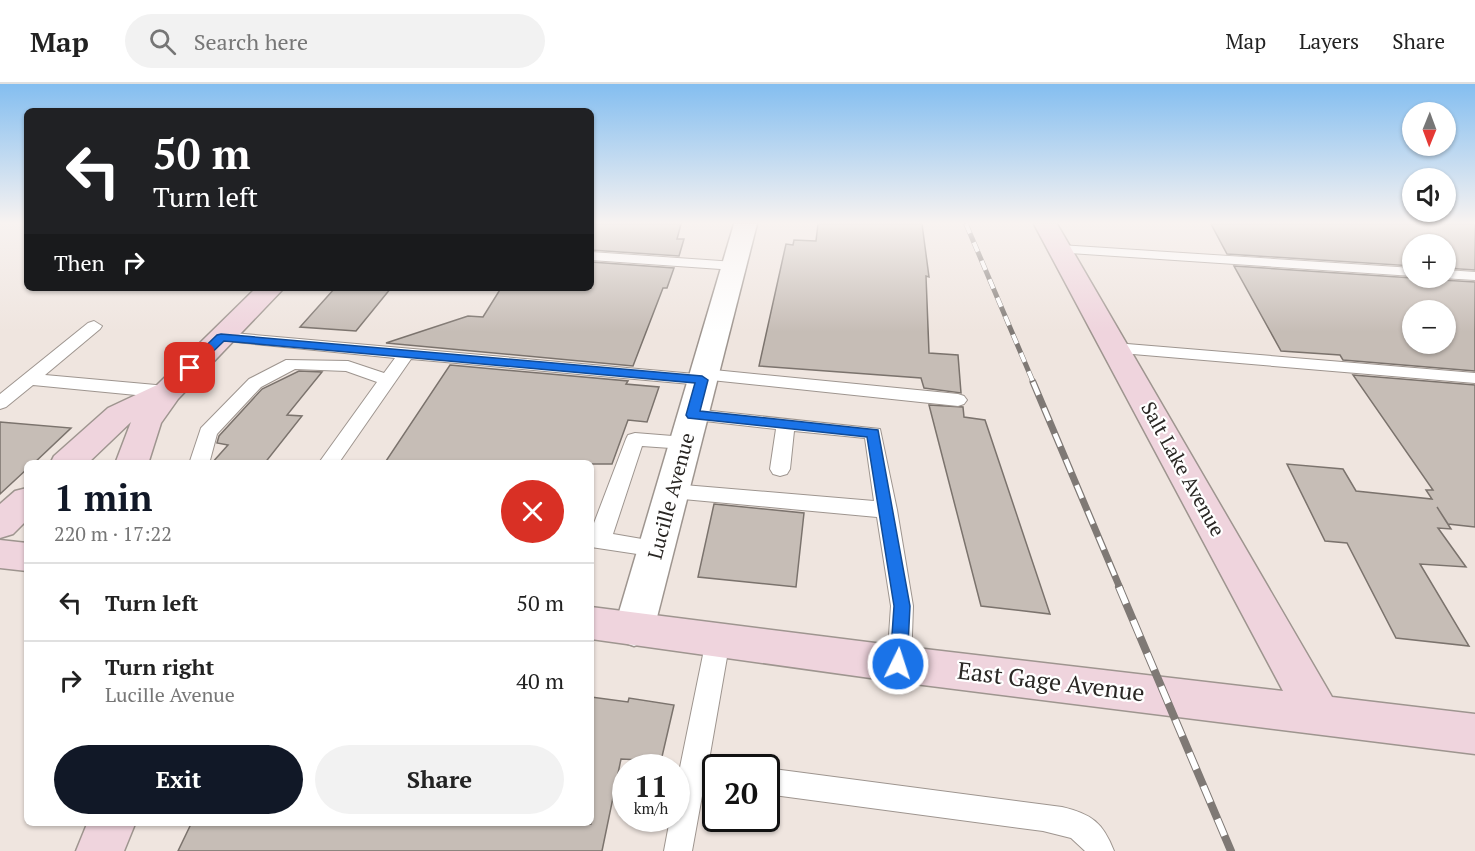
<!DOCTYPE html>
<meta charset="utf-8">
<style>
:root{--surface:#fff;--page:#f2f2f2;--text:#222;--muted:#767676;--line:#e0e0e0;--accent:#111827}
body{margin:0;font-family:"PT Serif",serif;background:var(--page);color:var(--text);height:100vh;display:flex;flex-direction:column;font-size:22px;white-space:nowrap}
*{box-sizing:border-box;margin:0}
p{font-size:20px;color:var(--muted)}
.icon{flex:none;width:33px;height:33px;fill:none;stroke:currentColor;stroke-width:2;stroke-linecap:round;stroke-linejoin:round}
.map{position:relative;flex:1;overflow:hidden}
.panel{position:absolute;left:24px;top:376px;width:570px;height:366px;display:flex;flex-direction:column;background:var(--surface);border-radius:9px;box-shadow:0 2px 4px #0004}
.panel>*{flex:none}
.hud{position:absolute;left:24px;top:24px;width:570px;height:183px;border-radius:9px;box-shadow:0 2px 4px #0004;background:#202124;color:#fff;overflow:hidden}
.needle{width:39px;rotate:181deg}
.fabs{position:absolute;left:1402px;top:18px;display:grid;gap:12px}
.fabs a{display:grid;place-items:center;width:54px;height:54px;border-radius:50%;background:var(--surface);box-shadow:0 2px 4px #0004;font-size:30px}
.speed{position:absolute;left:612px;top:670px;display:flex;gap:12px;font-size:30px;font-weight:700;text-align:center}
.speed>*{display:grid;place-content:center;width:78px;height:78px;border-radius:50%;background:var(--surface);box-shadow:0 2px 4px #0004;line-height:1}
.speed small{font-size:15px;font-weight:400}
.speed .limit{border:3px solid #111;border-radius:9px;background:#fff;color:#111}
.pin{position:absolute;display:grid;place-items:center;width:51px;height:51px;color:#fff;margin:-26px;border-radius:12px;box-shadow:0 3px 9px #0006}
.me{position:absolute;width:66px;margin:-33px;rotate:4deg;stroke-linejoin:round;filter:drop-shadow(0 0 4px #0008)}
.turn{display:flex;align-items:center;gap:21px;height:126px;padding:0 30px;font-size:27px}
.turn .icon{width:78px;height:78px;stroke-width:2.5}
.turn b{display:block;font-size:42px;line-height:51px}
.then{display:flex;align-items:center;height:57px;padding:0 30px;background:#0003;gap:12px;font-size:22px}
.round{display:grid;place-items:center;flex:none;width:63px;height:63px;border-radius:32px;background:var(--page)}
.overview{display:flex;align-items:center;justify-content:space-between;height:102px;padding:0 30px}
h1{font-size:36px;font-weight:600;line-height:45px;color:var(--accent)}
.cta{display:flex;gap:12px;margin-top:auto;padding:12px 30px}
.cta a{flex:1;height:69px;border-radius:36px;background:var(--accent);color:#fff;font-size:24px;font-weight:600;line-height:69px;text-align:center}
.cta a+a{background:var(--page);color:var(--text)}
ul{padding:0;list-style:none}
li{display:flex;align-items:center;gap:18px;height:78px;padding:0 30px;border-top:2px solid var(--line)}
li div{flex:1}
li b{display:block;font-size:22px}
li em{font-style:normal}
header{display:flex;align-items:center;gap:36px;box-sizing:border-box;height:84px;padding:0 30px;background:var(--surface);border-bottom:2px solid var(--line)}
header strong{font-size:28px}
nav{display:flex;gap:33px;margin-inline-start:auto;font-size:21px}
.search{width:420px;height:54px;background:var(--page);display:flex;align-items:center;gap:15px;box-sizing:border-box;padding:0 21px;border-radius:33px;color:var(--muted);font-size:22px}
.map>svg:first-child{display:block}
</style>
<header>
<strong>Map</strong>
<div class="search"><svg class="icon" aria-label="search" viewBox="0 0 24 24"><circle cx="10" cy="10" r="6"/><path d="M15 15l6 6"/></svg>Search here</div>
<nav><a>Map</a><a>Layers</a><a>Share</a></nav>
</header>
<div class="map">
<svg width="1475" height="767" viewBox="0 0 1475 767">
<rect width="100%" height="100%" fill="#efe5df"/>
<g fill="#c6bdb6" stroke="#7b736d" stroke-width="1.5" fill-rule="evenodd">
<polygon points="591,140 681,140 677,155 684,155 679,172 591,166"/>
<polygon points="818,140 922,140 929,193 926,192 929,269 958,271 961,309 924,304 921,294 759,282 786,160 793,161 794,156 816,157"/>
<polygon points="1211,140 1475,140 1475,186 1446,184 1446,160 1413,160 1413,182 1227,170"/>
<polygon points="591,178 674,184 667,204 663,204 633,282 386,259 468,232 483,233 501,204 591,204"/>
<path d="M1234 182 1413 194H1440L1442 196 1475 198V287L1343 276 1340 271 1281 267ZM1413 226H1446V260H1413Z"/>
<polygon points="335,204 391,204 356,247 300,243"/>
<polygon points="450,281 628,297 626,300 659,303 647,338 628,336 612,380 384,380"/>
<polygon points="299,287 322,288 287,331 302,332 264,380 211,380 228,361 217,359 219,352 262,305"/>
<polygon points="1353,291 1475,301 1475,443 1448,440 1437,423 1451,445 1438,444 1466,483 1420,480 1469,562 1396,554 1347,459 1325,457 1287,380 1343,385 1356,407 1432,415 1426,406 1433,406"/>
<polygon points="929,321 963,323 964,333 985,336 1050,530 981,522"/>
<polygon points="0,338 71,344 33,380 27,380 27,385 0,410"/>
<polygon points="714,420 804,429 796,503 698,493"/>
<polygon points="591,613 628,618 629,614 674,621 661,677 621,675 602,767 178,767 191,740 591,740"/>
</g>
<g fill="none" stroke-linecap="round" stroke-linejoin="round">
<defs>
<g id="lane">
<polygon points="1060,161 1413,184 1413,192 1055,168 1053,165"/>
<polygon points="591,168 735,178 742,182 735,186 591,176"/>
<polygon points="1446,186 1475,188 1475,196 1442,194 1446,194"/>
<polygon points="94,237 102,242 100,245 45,291 167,302 173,304 176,308 173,312 167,314 33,301 6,323 0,325 0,310 88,239"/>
<polygon points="221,248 695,290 698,286 704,285 958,310 964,312 967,316 964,320 958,322 711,296 708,300 702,301 411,275 338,380 318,380 377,298 346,287 295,285 261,303 217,350 209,380 189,380 201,344 249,295 286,276 348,277 384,289 395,274 215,256 213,253"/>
<polygon points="1115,259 1475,289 1475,299 1109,268 1107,264 1109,260"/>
<polygon points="693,325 880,345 897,426 913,522 911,580 908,587 899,591 890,587 887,580 891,522 877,433 672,414 665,412 662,407 665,402 672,400 874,417 865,354 794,347 790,385 787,390 780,392 773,390 770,385 776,345 687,335 684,331 687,327"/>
<polygon points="635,349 685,353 692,355 694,359 692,363 685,365 642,362 613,450 665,459 668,465 665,471 657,473 591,463 591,447 626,355 628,351"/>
<polygon points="718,546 726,549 730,556 709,676 726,681 727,684 716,684 716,703 704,701 692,767 664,767 670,735 676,735 676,703 706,556 710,549"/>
<path d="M766 684 1062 723C1092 730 1103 739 1114 767H1085L1071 754 1043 747 766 710Z"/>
</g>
<polygon id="street" points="734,140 757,140 654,545 648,557 634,562 620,557 614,545"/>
<g id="secondary">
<polygon points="1034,140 1057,140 1332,613 1475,630 1475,670 899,598 591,555 591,523 899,562 1283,607"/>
<polygon points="256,204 284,204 178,315 161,339 148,380 115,380 131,338 87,380 50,380 54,372 108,324 157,301"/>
<polygon points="27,404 27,436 13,450 0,454 0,420 15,407"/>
<polygon points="0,456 27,459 27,487 0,484"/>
<polygon points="87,740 135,740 124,767 76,767"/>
</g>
</defs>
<use href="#lane" stroke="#9e958f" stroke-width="2"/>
<use href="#street" stroke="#9e958f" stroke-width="3"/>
<use href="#secondary" stroke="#9e958f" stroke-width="3"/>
<use href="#lane" fill="#fff" fill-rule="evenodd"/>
<use href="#street" fill="#fff" fill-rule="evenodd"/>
<use href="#secondary" fill="#efd4dd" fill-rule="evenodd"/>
<defs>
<polyline id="rail-far2" points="966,140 1034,300"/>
<polyline id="rail-far1" points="1033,298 1120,504"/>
<polyline id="rail" points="1119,503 1231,767"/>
</defs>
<use href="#rail-far2" stroke="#7f7975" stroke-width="5"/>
<use href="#rail-far1" stroke="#7f7975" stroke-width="7"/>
<use href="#rail" stroke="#7f7975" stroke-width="8"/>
<use href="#rail-far2" stroke="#fff" stroke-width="4" stroke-dasharray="10" stroke-linecap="butt"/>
<use href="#rail-far1" stroke="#fff" stroke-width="4.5" stroke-dasharray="14" stroke-linecap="butt"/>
<use href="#rail" stroke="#fff" stroke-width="6" stroke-dasharray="18" stroke-linecap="butt"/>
</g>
<linearGradient id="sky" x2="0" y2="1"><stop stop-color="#84bef0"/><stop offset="0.56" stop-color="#f8f3f1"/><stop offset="1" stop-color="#f8f3f1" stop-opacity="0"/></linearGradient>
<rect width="1475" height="248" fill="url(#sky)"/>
<polygon fill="#1a73e8" stroke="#114b97" stroke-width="1.5" points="221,250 702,292 708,296 700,327 878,346 910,522 907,580 905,585 898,587 892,585 890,580 894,522 867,353 688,334 686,331 695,299 224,257 194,286 186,286 186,281 217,251"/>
<g text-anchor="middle" stroke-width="4.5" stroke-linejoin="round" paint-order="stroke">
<g font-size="20" fill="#2a2724" stroke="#fff">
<text transform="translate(1183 385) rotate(61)" y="7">Salt Lake Avenue</text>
<text transform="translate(671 412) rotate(-75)" y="7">Lucille Avenue</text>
</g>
<g font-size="24" fill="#2a2724" stroke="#fff">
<text transform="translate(1051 598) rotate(7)" y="8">East Gage Avenue</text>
</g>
</g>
</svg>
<div class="fabs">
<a><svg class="needle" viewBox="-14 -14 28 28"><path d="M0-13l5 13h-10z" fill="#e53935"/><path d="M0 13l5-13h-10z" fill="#767676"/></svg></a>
<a><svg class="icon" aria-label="sound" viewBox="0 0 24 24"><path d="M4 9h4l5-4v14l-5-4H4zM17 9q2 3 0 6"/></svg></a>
<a>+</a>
<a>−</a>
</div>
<div class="speed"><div>11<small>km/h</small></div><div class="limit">20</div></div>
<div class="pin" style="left:190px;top:284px;background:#d93025"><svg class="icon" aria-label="arrive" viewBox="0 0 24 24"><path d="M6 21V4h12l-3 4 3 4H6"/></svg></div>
<svg class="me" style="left:898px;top:580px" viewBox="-20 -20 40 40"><circle r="17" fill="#1a73e8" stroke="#fff" stroke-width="3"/><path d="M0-11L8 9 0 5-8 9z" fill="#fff"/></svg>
<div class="hud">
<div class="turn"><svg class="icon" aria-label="left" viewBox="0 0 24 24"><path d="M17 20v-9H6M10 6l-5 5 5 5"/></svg><div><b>50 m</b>Turn left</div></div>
<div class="then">Then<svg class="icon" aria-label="right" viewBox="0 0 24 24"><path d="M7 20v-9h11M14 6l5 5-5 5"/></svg></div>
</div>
<section class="panel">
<div class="overview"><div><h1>1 min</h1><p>220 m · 17:22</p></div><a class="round" style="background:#d93025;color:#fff"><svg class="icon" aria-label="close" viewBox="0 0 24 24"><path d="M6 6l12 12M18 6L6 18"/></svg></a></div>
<ul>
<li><svg class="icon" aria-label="left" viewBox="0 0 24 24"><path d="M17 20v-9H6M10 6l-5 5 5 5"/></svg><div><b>Turn left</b></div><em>50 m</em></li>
<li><svg class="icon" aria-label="right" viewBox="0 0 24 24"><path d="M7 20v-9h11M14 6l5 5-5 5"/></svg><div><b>Turn right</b><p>Lucille Avenue</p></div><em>40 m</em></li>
</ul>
<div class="cta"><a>Exit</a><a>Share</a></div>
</section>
</div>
